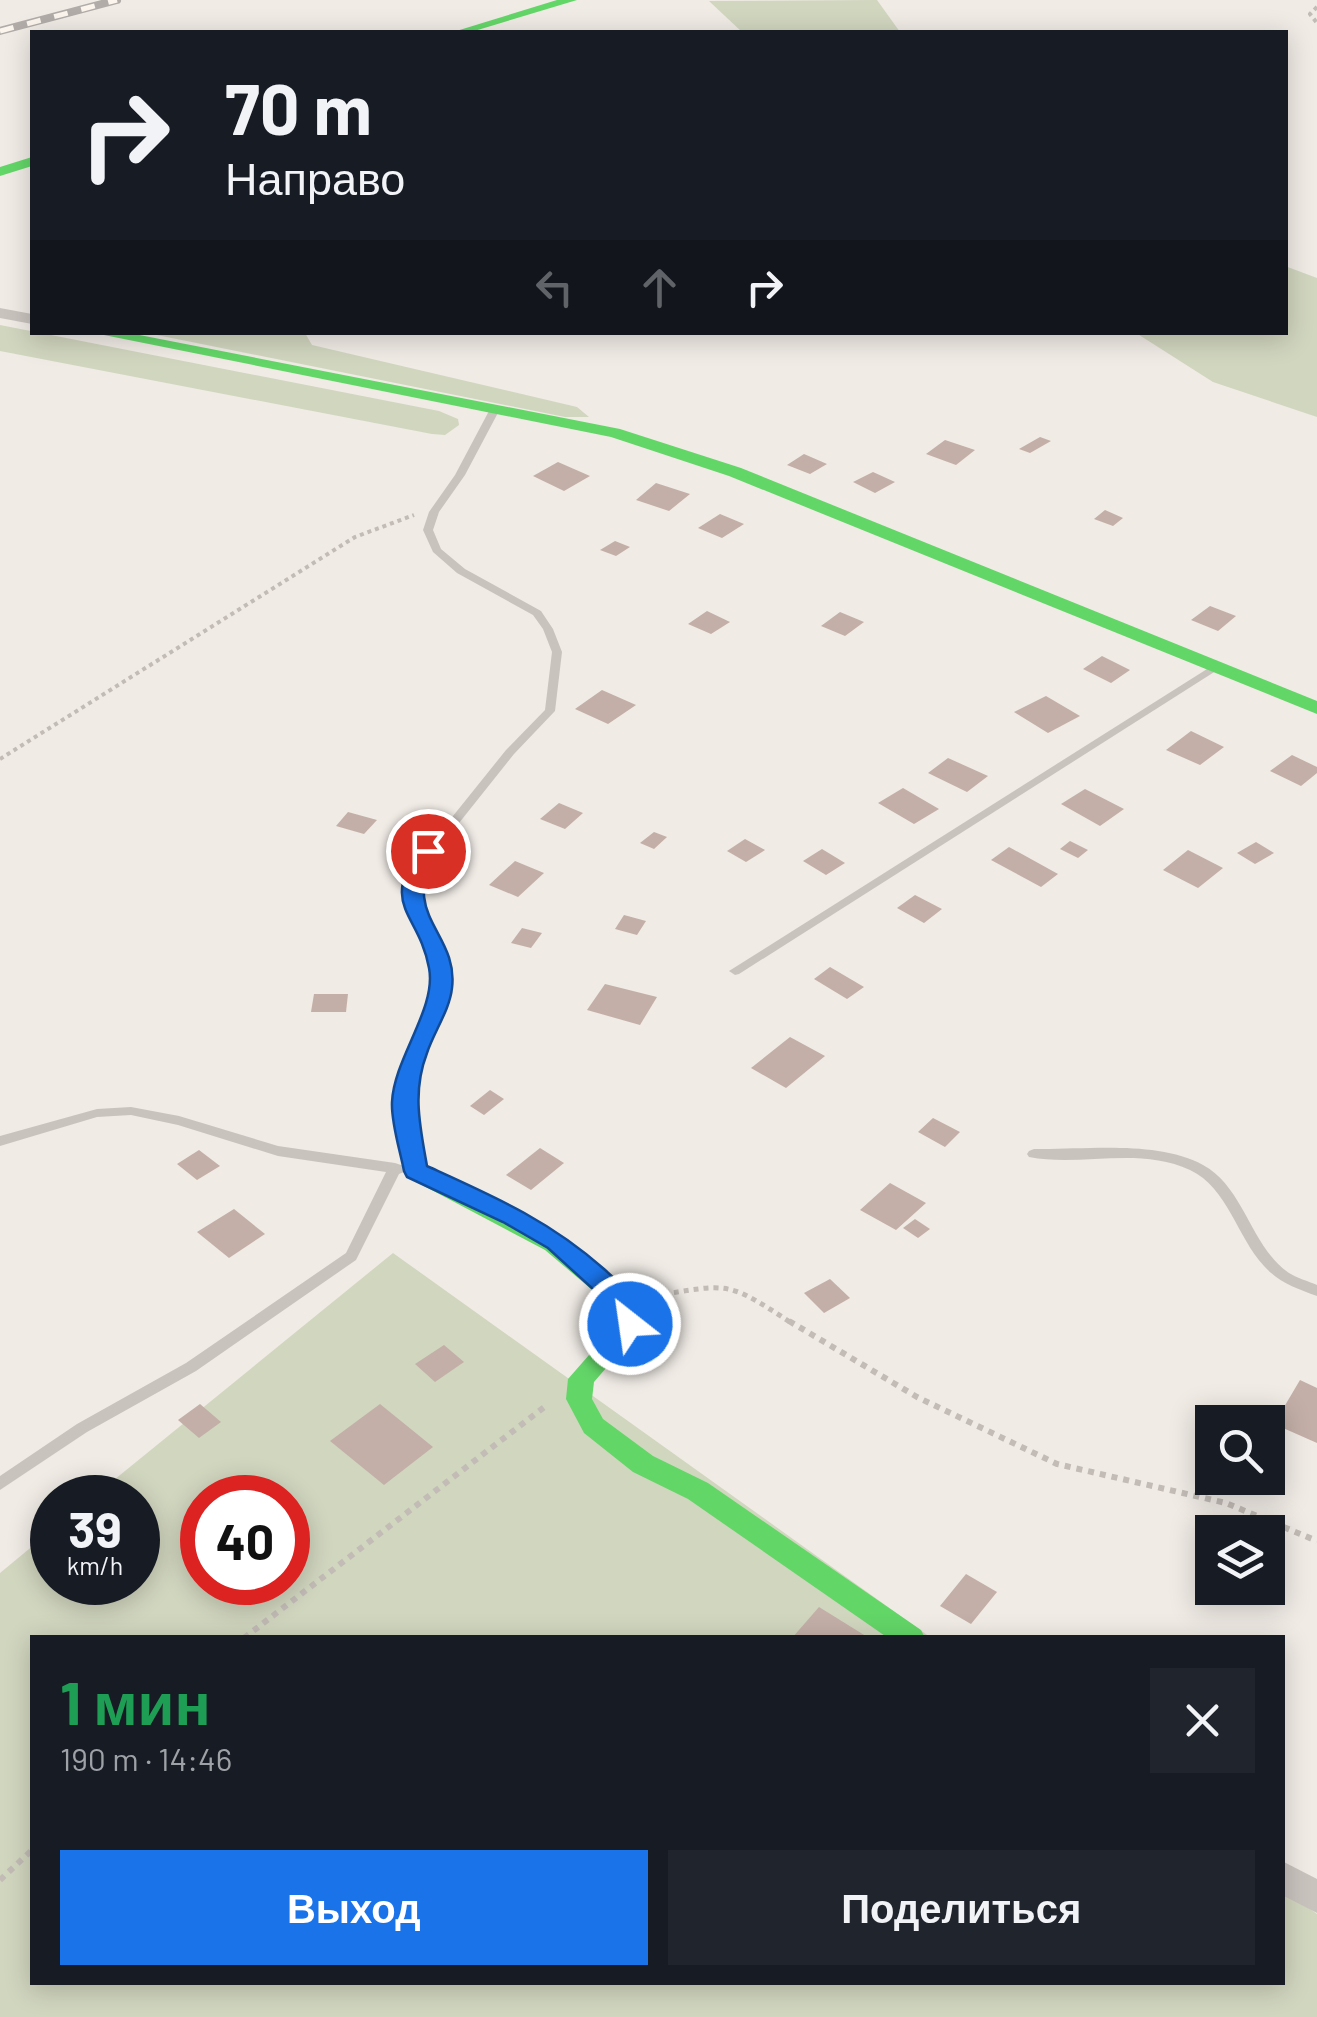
<!DOCTYPE html>
<html lang="ru">
<meta charset="utf-8">
<style>
:root{--surface:#171b24;--page:#20242c;--text:#f1f3f6;--muted:#9ea1a6;--accent:#1a73e8}
body{margin:0;font-family:Barlow,sans-serif;background:var(--page);color:var(--text);height:100vh;display:flex;flex-direction:column;font-size:38px;white-space:nowrap}
*{box-sizing:border-box;margin:0}
p{font-size:32px;color:var(--muted)}
.icon{flex:none;width:55px;height:55px;fill:none;stroke:currentColor;stroke-width:2;stroke-linecap:round;stroke-linejoin:round}
.map{position:relative;flex:1;overflow:hidden}
.sheet{position:absolute;left:30px;top:1635px;width:1255px;height:350px;display:flex;flex-direction:column;background:var(--surface);border-radius:0px;box-shadow:0 5px 25px #0003}
.sheet>*{flex:none}
.banner{position:absolute;left:30px;top:30px;width:1258px;height:305px;border-radius:0px;box-shadow:0 5px 25px #0003;background:#171b24;color:var(--text);overflow:hidden}
.tools{position:absolute;left:1195px;top:1405px;display:grid;gap:20px}
.tools a{display:grid;place-items:center;width:90px;height:90px;border-radius:0px;background:var(--surface);box-shadow:0 5px 25px #0003;font-size:50px}
.speed{position:absolute;left:30px;top:1475px;display:flex;gap:20px;font-size:50px;font-weight:700;text-align:center}
.speed>*{display:grid;place-content:center;width:130px;height:130px;border-radius:50%;background:var(--surface);box-shadow:0 5px 25px #0003;line-height:1}
.speed small{font-size:25px;font-weight:400}
.speed .limit{border:15px solid #d22;background:#fff;color:#111}
.pin{position:absolute;display:grid;place-items:center;width:85px;height:85px;color:#fff;margin:-42px;border:5px solid #fff;border-radius:50%;box-shadow:0 2px 10px #0007}
.me{position:absolute;width:110px;margin:-55px;rotate:330deg;stroke-linejoin:round;filter:drop-shadow(0 0 8px #0008)}
.turn{display:flex;align-items:center;gap:35px;height:210px;padding:0 30px;font-size:45px}
.turn .icon{width:130px;height:130px;stroke-width:2.5}
.turn b{display:block;font-size:70px;line-height:85px}
.lanes{display:flex;align-items:center;height:95px;padding:0 30px;background:#0003;justify-content:center;gap:50px;direction:ltr}
.lanes .off{opacity:.35}
.round{display:grid;place-items:center;flex:none;width:105px;height:105px;border-radius:0px;background:var(--page)}
.headline{display:flex;align-items:center;justify-content:space-between;height:170px;padding:0 30px}
h1{font-size:60px;font-weight:700;line-height:75px;color:#1e9e55}
.action{display:flex;gap:20px;margin-top:auto;padding:20px 30px}
.action a{flex:1;height:115px;border-radius:0px;background:var(--accent);color:#fff;font-size:40px;font-weight:700;line-height:115px;text-align:center}
.action a+a{background:var(--page);color:var(--text)}
.map>svg:first-child{display:block}
</style>
<div class="map">
<svg width="1317" height="2017" viewBox="0 0 1317 2017">
<rect width="100%" height="100%" fill="#f0ebe5"/>
<g fill="#d1d6bf" fill-rule="evenodd">
<polygon points="877,0 900,32 742,32 709,1"/>
<polygon points="1285,266 1317,278 1317,417 1213,382 1136,333 1285,332"/>
<polygon points="0,325 439,411 458,419 459,425 445,435 432,434 0,351"/>
<polygon points="147,333 305,333 312,345 577,407 589,417 565,417"/>
<path d="M393 1253 930 1637 32 1638V1982H1282L1283 1889 1317 1914V2017H0V1573L52 1530V1582H138V1498L93 1497ZM202 1498H288V1582H202Z"/>
</g>
<g fill="#c3afa7">
<polygon points="1040,437 1051,441 1030,453 1019,449"/>
<polygon points="945,440 975,450 956,465 926,454"/>
<polygon points="804,454 827,464 810,474 787,465"/>
<polygon points="558,462 590,476 564,491 533,476"/>
<polygon points="873,472 895,482 875,493 853,482"/>
<polygon points="656,483 690,494 669,511 636,500"/>
<polygon points="1105,510 1123,518 1113,526 1094,519"/>
<polygon points="720,514 744,524 722,538 698,528"/>
<polygon points="615,541 630,547 616,556 600,550"/>
<polygon points="1210,606 1236,616 1218,631 1191,620"/>
<polygon points="707,611 730,622 711,634 688,624"/>
<polygon points="840,612 864,622 845,636 821,626"/>
<polygon points="1102,656 1130,670 1111,683 1083,669"/>
<polygon points="602,690 636,705 608,724 575,709"/>
<polygon points="1046,696 1080,716 1048,733 1014,712"/>
<polygon points="1191,731 1224,747 1200,765 1166,750"/>
<polygon points="1292,755 1317,767 1317,773 1301,786 1270,771"/>
<polygon points="948,758 988,776 967,792 928,773"/>
<polygon points="903,788 939,809 914,824 878,803"/>
<polygon points="1085,789 1124,809 1100,826 1061,804"/>
<polygon points="559,803 583,813 565,829 540,819"/>
<polygon points="348,812 377,820 364,834 336,826"/>
<polygon points="654,832 667,837 654,849 640,843"/>
<polygon points="745,839 765,850 746,862 727,851"/>
<polygon points="1070,841 1088,850 1078,858 1060,849"/>
<polygon points="1256,842 1274,853 1255,864 1237,853"/>
<polygon points="1009,847 1058,874 1041,887 991,860"/>
<polygon points="822,849 845,863 826,875 803,861"/>
<polygon points="1188,850 1223,868 1198,888 1163,870"/>
<polygon points="515,861 544,873 518,897 489,885"/>
<polygon points="915,895 942,909 924,923 897,908"/>
<polygon points="624,915 646,921 637,935 615,929"/>
<polygon points="522,928 542,933 531,948 511,943"/>
<polygon points="830,967 864,987 847,999 814,979"/>
<polygon points="605,984 657,997 640,1025 587,1010"/>
<polygon points="314,994 348,994 346,1012 311,1012"/>
<polygon points="790,1037 825,1056 786,1088 751,1068"/>
<polygon points="490,1090 504,1099 484,1115 470,1106"/>
<polygon points="933,1118 960,1132 945,1147 918,1132"/>
<polygon points="540,1148 564,1163 531,1190 506,1175"/>
<polygon points="199,1150 220,1166 197,1180 177,1164"/>
<polygon points="890,1183 926,1203 896,1230 860,1210"/>
<polygon points="234,1209 265,1234 229,1258 197,1232"/>
<polygon points="915,1219 930,1229 918,1238 903,1228"/>
<polygon points="830,1279 850,1298 824,1313 804,1293"/>
<polygon points="444,1345 464,1362 435,1382 415,1364"/>
<polygon points="1300,1380 1317,1388 1317,1443 1274,1424"/>
<polygon points="200,1404 221,1422 199,1438 178,1420"/>
<polygon points="380,1404 433,1447 384,1485 330,1441"/>
<polygon points="966,1574 997,1592 971,1624 940,1606"/>
<polygon points="819,1607 869,1638 792,1638"/>
</g>
<g fill="none" stroke-linecap="round" stroke-linejoin="round">
<g stroke="#c2bbb6" stroke-width="4" stroke-dasharray="4 4" stroke-linecap="butt">
<polyline points="1317,7 1310,14 1317,23"/>
<polyline points="0,759 355,537 414,515"/>
</g>
<path stroke="#c2bbb6" stroke-width="5" stroke-dasharray="5 5" stroke-linecap="butt" d="M654 1296C731 1283 727 1281 793 1324"/>
<g stroke="#c2bbb6" stroke-width="6" stroke-dasharray="6 6" stroke-linecap="butt">
<polyline points="789,1321 917,1397 1057,1464 1226,1503 1317,1541"/>
<polyline points="244,1638 547,1405"/>
<polyline points="0,1880 32,1850"/>
</g>
<g fill="#c9c3be" fill-rule="evenodd">
<polygon points="495,406 500,409 465,475 439,512 433,530 441,549 465,569 541,611 553,629 562,652 555,711 514,754 420,872 418,900 447,967 447,990 419,1057 410,1103 418,1140 411,1145 404,1140 396,1103 407,1057 435,990 435,967 406,900 408,872 506,750 545,710 552,652 543,629 533,615 457,573 433,552 423,530 429,512 455,475 490,409"/>
<polygon points="1215,664 1220,667 1219,669 739,974 735,975 729,971"/>
<polygon points="131,1107 179,1116 278,1146 395,1163 404,1166 406,1169 404,1172 399,1174 356,1260 196,1371 87,1432 0,1490 0,1476 77,1424 186,1363 346,1253 386,1172 278,1156 178,1125 131,1115 97,1117 0,1146 0,1136 97,1109"/>
<path d="M1034 1149C1085 1150 1157 1140 1203 1165 1245 1188 1250 1246 1289 1273 1297 1278 1308 1281 1317 1285V1296C1297 1289 1278 1282 1264 1266 1237 1237 1228 1188 1190 1170 1139 1146 1081 1167 1029 1157L1027 1154 1029 1151Z"/>
</g>
<g fill="#c9c3be" fill-rule="evenodd">
<polygon points="0,308 32,314 32,324 0,318"/>
<polygon points="1282,1861 1317,1879 1317,1913 1282,1895"/>
</g>
<g fill="#63d668" fill-rule="evenodd">
<polygon points="557,0 577,0 471,32 453,32"/>
<polygon points="32,157 32,166 0,176 0,167"/>
<polygon points="89,332 124,332 620,429 741,468 1317,701 1317,714 729,476 611,437"/>
<polygon points="411,1132 423,1140 427,1166 563,1238 638,1300 644,1324 594,1382 592,1399 603,1419 653,1456 708,1483 921,1630 925,1638 888,1638 688,1499 633,1472 584,1433 566,1399 568,1379 618,1322 617,1311 545,1250 407,1177 399,1140"/>
</g>
<defs>
<polyline id="rail" points="0,31 117,0"/>
</defs>
<use href="#rail" stroke="#b1aca8" stroke-width="8"/>
<use href="#rail" stroke="#fbf5ee" stroke-width="5" stroke-dasharray="14" stroke-linecap="butt"/>
</g>
<path fill="#1a73e8" stroke="#114b97" stroke-width="2.5" d="M428 845 438 851C397 915 459 932 452 988 450 1009 434 1032 427 1053 412 1092 420 1126 427 1166 493 1196 549 1220 604 1269 623 1287 641 1297 643 1324L640 1331H621L616 1310 548 1248 503 1222 407 1177 404 1171C400 1150 391 1123 392 1102 394 1058 437 1008 429 968 419 912 379 908 420 846Z"/>
</svg>
<div class="tools">
<a><svg class="icon" aria-label="search" viewBox="0 0 24 24"><circle cx="10" cy="10" r="6"/><path d="M15 15l6 6"/></svg></a>
<a><svg class="icon" aria-label="layers" viewBox="0 0 24 24"><path d="M12 4l9 5-9 5-9-5zM3 14l9 5 9-5"/></svg></a>
</div>
<div class="speed"><div>39<small>km/h</small></div><div class="limit">40</div></div>
<div class="pin" style="left:428px;top:851px;background:#d93025"><svg class="icon" aria-label="arrive" viewBox="0 0 24 24"><path d="M6 21V4h12l-3 4 3 4H6"/></svg></div>
<svg class="me" style="left:630px;top:1324px" viewBox="-20 -20 40 40"><circle r="17" fill="#1a73e8" stroke="#fff" stroke-width="3"/><path d="M0-11L8 9 0 5-8 9z" fill="#fff"/></svg>
<div class="banner">
<div class="turn"><svg class="icon" aria-label="right" viewBox="0 0 24 24"><path d="M7 20v-9h11M14 6l5 5-5 5"/></svg><div><b>70 m</b>Направо</div></div>
<div class="lanes"><svg class="icon off" aria-label="left" viewBox="0 0 24 24"><path d="M17 20v-9H6M10 6l-5 5 5 5"/></svg><svg class="icon off" aria-label="ahead" viewBox="0 0 24 24"><path d="M12 20V5M6 11l6-6 6 6"/></svg><svg class="icon" aria-label="right" viewBox="0 0 24 24"><path d="M7 20v-9h11M14 6l5 5-5 5"/></svg></div>
</div>
<section class="sheet">
<div class="headline"><div><h1>1 мин</h1><p>190 m · 14:46</p></div><a class="round"><svg class="icon" aria-label="close" viewBox="0 0 24 24"><path d="M6 6l12 12M18 6L6 18"/></svg></a></div>
<div class="action"><a>Выход</a><a>Поделиться</a></div>
</section>
</div>
